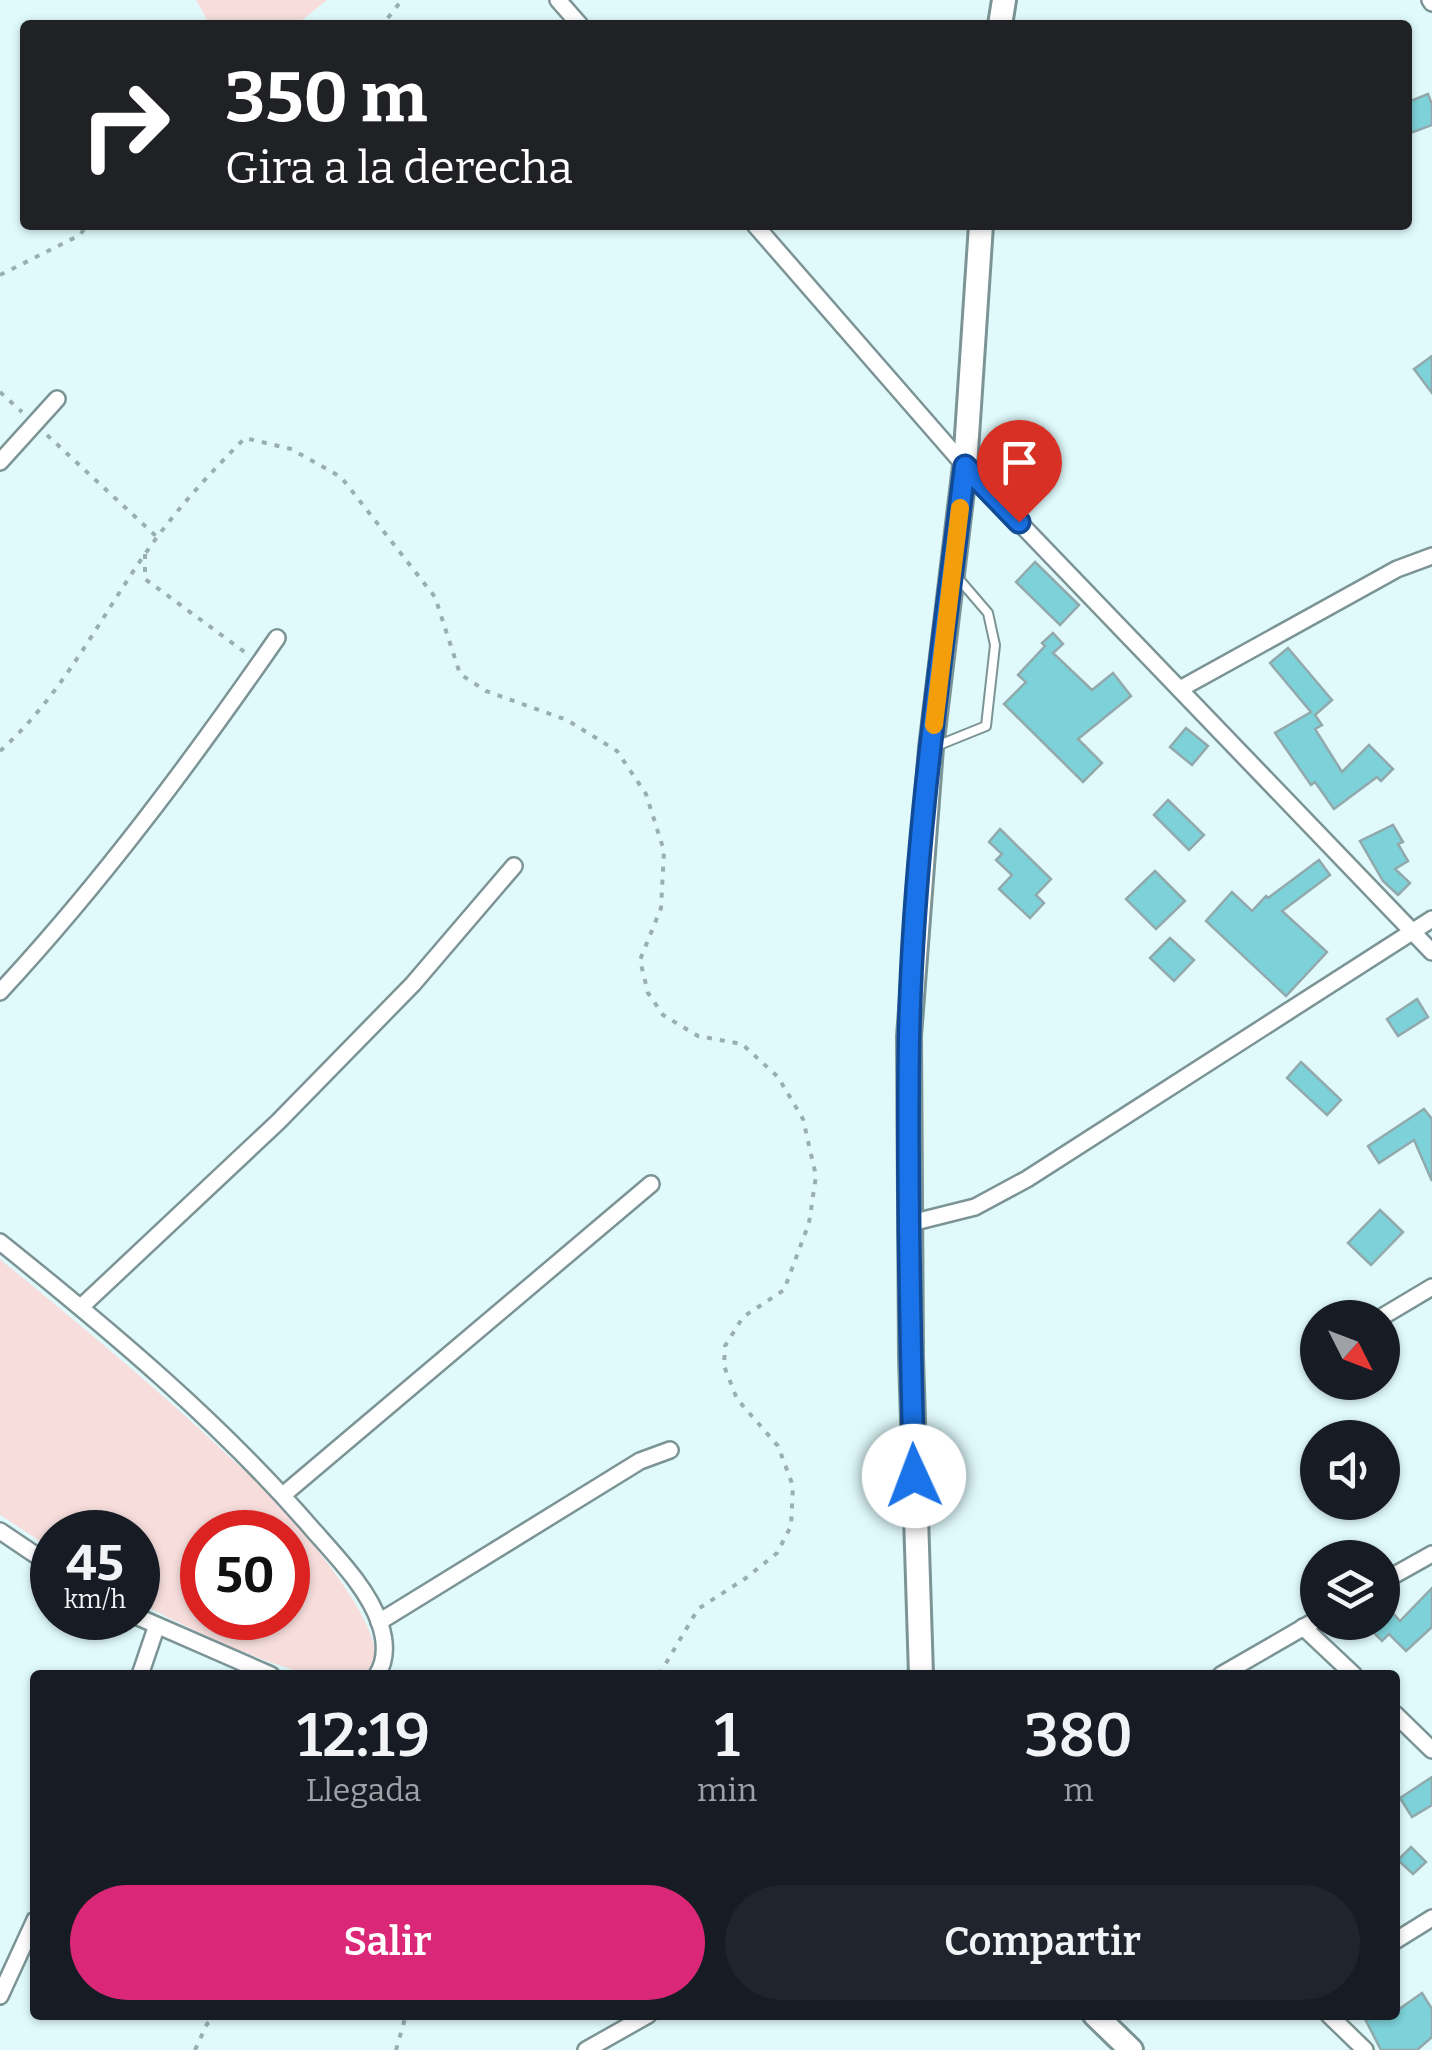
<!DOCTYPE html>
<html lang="es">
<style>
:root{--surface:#171b24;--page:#20242c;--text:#f1f3f6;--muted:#9ea1a6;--accent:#db2777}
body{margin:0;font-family:Bitter,serif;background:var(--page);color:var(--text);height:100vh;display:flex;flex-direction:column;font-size:38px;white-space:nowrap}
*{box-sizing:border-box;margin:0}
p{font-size:32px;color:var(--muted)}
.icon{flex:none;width:55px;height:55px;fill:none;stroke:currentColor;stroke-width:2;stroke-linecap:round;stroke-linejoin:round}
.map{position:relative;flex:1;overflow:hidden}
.side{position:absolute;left:30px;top:1670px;width:1370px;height:350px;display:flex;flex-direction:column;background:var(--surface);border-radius:10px;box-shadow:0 2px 8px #0004}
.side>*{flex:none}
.hud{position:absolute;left:20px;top:20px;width:1392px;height:210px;border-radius:10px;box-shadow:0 2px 8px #0004;background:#202124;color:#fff;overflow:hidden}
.needle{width:65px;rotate:132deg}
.buttons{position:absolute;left:1300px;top:1300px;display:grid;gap:20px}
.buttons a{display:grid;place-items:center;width:100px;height:100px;border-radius:50%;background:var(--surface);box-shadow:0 2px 8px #0004;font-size:50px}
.speed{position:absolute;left:30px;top:1510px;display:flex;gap:20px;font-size:50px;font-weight:700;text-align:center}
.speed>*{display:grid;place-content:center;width:130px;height:130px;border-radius:50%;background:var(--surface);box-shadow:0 2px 8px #0004;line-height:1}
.speed small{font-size:25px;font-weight:400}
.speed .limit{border:15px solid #d22;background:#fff;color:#111}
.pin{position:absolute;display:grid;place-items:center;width:85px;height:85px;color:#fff;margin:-102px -42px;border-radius:50% 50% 50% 0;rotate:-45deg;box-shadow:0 0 10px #0007}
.pin .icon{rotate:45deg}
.me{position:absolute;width:110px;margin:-55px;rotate:358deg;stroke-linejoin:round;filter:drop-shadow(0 0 8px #0008)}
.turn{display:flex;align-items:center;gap:35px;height:210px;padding:0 40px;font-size:45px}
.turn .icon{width:130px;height:130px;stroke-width:2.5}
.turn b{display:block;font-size:70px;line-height:85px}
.eta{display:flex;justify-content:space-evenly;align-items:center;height:170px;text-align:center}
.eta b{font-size:60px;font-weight:600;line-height:70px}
.cta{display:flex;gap:20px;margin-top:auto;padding:20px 40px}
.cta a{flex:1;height:115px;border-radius:60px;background:var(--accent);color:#fff;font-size:40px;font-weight:600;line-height:115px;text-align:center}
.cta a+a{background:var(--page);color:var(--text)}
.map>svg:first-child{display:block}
</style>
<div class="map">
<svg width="1432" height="2050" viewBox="0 0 1432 2050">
<rect width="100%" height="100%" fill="#e0fafc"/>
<g fill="#f7dedd" fill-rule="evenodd">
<polygon points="196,0 327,0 296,25 210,25"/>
<path d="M0 1259C74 1320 149 1381 220 1448 240 1467 262 1485 280 1505 298 1526 415 1657 361 1675 308 1691 188 1627 139 1603L138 1532H52V1549L0 1515ZM202 1532H288V1618H202Z"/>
</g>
<g fill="#7dd2d9" stroke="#91a9ac" stroke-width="2.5">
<polygon points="1428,94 1432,105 1432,125 1408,134 1408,102"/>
<polygon points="1432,356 1432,393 1414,369"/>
<polygon points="1035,562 1079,605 1060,625 1016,582"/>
<polygon points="1053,633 1063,644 1053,653 1092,690 1113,673 1131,696 1078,739 1102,763 1083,782 1004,704 1026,682 1018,675 1045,646 1042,643"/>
<polygon points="1288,648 1332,700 1315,715 1322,725 1315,729 1342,772 1369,745 1393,769 1381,781 1377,777 1334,809 1315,782 1311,785 1275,733 1311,712 1270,663"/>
<polygon points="1186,728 1208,746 1192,765 1170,747"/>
<polygon points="1168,800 1204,835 1189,850 1154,815"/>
<polygon points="1393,825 1403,842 1398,844 1408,861 1395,869 1410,883 1398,895 1383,881 1360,841"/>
<polygon points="1000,829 1051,879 1036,895 1044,903 1030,918 999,889 1012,875 996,860 1002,854 989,842"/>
<polygon points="1319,860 1330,875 1282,911 1327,952 1286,996 1206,921 1232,892 1252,911 1266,896 1268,898"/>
<polygon points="1155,871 1185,901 1156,929 1126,899"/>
<polygon points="1170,938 1194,960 1174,981 1150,958"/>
<polygon points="1417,999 1428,1017 1398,1036 1387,1019"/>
<polygon points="1301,1062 1341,1100 1327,1115 1287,1078"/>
<polygon points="1424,1109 1432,1119 1432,1181 1414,1140 1379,1163 1368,1146"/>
<polygon points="1380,1210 1403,1232 1371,1265 1348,1243"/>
<polygon points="1432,1588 1432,1627 1406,1651 1389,1634 1382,1641 1371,1630 1382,1622 1391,1611 1400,1621"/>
<polygon points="1432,1777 1432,1805 1412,1817 1400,1798"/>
<polygon points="1411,1847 1426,1862 1413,1874 1398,1860"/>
<polygon points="1422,1993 1432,2009 1432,2037 1417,2050 1381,2050 1363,2015 1395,2015 1395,2012"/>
</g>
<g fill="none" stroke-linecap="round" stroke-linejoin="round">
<defs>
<polyline id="lane" points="934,747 986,726 995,645 988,613 958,578"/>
<g id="street">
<polyline points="558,0 580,25"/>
<polyline points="1430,0 1432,3"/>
<polyline points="755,225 965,466 1432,952"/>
<polyline points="0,462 57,399"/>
<polyline points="1180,689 1397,569 1432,556"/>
<path d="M0 992C102 882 191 762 277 638"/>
<polyline points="911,1223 975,1207 1027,1179 1432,919"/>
<path d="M0 1242C111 1331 221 1423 314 1531 337 1557 369 1590 380 1624 386 1642 387 1659 377 1675"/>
<polyline points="81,1307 278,1122 413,984 514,866"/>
<polyline points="1380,1318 1432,1287"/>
<polyline points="283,1495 651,1184"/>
<polyline points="0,1531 52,1566"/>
<polyline points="1382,1582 1432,1554"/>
<polyline points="138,1617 271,1675"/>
<polyline points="379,1622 640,1461 670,1450"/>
<polyline points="1303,1627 1354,1675"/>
<polyline points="140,1675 156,1628"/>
<polyline points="1221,1675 1318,1619"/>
<polyline points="1395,1714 1432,1750"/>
<polyline points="1395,1941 1432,1918"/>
<polyline points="0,1996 35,1920"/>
<polyline points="1329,2015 1365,2050"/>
<polyline points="586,2050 648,2015"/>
</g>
<g id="secondary">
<polyline points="1000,25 1004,0"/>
<polyline points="921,1675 911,1357 909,1036 931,748 965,466 981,225"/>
<polyline points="1095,2015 1131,2050"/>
</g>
</defs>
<use href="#lane" stroke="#7c9496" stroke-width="12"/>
<use href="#street" stroke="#7c9496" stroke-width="20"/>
<use href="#secondary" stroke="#7c9496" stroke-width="28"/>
<g stroke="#9aaeaf" stroke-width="4" stroke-dasharray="5 8" stroke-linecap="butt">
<polyline points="377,25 387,19 402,0"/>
<polyline points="0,275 80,235 87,225"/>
<polyline points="0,392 22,412"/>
<polyline points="47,435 157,537"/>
<polyline points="145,554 145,579 246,653"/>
<path d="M0 751C61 697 99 620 145 554 174 512 209 474 245 438L291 449 341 477 435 597 460 674 486 691 567 720 617 751 646 794 664 851 661 908 640 960 648 993 663 1015 698 1036 742 1044 778 1077 803 1119 816 1176 809 1223 784 1290 743 1317 725 1346 724 1366 737 1399 778 1446 793 1486 791 1526 777 1553 746 1578 698 1609 659 1675"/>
<polyline points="195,2050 207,2024 220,2015"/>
<polyline points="396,2050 406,2015"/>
</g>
<use href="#lane" stroke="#fff" stroke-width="8"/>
<use href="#street" stroke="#fff" stroke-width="15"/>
<use href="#secondary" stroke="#fff" stroke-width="22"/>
</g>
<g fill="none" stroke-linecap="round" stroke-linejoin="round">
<defs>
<path id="route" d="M914 1476C910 1330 907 1184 909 1038 913 846 942 655 965 466L1019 522"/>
</defs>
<use href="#route" stroke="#114b97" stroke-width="25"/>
<use href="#route" stroke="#1a73e8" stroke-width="18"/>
<polyline stroke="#f59e0b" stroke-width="18" points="934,725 960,508"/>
</g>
</svg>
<div class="buttons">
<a><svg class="needle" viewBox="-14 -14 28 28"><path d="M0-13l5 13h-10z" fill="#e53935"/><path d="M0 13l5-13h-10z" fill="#9ea1a6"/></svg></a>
<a><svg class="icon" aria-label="sound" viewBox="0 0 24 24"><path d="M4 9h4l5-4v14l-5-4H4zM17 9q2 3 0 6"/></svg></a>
<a><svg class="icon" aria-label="layers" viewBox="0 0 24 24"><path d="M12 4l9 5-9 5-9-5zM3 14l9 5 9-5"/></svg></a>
</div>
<div class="speed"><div>45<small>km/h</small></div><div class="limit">50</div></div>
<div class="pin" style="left:1019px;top:522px;background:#d93025"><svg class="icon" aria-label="arrive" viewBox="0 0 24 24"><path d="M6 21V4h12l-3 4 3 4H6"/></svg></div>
<svg class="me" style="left:914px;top:1476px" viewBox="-20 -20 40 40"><circle r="19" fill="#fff"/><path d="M0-13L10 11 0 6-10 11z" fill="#1a73e8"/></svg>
<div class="hud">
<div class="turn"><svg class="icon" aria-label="right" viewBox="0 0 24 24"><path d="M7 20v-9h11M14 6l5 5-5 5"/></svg><div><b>350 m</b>Gira a la derecha</div></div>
</div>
<section class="side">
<div class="eta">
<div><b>12:19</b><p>Llegada</p></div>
<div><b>1</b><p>min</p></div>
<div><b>380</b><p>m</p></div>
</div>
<div class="cta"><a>Salir</a><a>Compartir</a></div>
</section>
</div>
